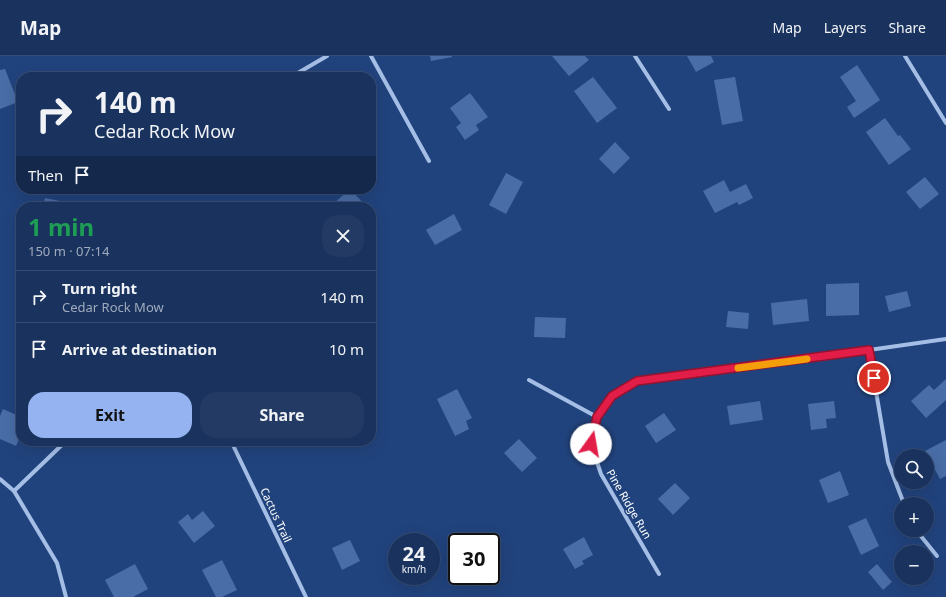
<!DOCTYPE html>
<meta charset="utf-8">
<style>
:root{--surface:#19325e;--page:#223a64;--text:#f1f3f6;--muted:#9faabc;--line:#374d73;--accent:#95b2f1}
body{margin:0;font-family:"Noto Sans",sans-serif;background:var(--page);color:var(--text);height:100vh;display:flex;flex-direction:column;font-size:15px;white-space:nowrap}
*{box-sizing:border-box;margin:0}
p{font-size:13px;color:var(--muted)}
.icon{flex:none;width:22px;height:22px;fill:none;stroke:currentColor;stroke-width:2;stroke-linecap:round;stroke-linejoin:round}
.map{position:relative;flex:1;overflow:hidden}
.drawer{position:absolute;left:16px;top:146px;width:360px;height:244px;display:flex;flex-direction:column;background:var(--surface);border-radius:16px;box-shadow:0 4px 16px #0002,0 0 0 1px var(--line)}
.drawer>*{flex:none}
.top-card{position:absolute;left:16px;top:16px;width:360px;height:122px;border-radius:16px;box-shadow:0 4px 16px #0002,0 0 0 1px var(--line);background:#19325e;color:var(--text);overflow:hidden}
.tools{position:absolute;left:894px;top:393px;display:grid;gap:8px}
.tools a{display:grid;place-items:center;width:40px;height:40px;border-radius:50%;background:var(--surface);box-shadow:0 4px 16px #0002,0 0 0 1px var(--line);font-size:20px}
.speed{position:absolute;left:388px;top:477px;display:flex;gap:8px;font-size:20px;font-weight:700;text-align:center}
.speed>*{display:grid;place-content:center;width:52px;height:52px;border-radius:50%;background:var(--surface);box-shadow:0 4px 16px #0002,0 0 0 1px var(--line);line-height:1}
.speed small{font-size:10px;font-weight:400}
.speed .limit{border:2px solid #111;border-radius:6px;background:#fff;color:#111}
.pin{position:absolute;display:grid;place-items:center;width:34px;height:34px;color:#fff;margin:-17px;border:2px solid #fff;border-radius:50%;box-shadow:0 1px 4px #0007}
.me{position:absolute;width:44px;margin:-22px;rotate:13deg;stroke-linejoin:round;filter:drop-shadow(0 0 3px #0008)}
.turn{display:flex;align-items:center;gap:14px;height:84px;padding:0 12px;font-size:18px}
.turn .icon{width:52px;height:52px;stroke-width:2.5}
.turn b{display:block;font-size:28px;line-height:34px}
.then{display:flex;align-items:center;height:38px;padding:0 12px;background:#0003;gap:8px;font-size:15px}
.round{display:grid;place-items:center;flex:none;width:42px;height:42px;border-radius:16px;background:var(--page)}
.head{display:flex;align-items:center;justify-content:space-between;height:68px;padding:0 12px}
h1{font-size:24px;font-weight:700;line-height:30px;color:#1e9e55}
.button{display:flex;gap:8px;margin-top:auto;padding:8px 12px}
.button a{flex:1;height:46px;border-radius:16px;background:var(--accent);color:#111;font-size:16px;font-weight:700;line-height:46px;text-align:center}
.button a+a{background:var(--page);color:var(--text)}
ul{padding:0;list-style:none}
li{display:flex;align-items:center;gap:12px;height:52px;padding:0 12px;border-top:1px solid var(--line)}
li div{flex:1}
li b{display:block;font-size:15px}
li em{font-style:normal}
header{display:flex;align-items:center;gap:24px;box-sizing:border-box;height:56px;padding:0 20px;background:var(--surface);border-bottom:1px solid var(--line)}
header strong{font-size:19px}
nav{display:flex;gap:22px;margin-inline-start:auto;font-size:14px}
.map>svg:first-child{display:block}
</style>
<header>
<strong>Map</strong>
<nav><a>Map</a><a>Layers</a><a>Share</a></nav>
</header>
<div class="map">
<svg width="946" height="541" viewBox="0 0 946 541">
<rect width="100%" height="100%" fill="#21437d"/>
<g fill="#496da6">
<polygon points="430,0 452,0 452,1 431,5"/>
<polygon points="552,0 585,0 589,4 569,20"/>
<polygon points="687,0 711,0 714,6 696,16"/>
<polygon points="857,9 880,44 854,62 847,51 856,45 840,21"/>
<polygon points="5,13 18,46 0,53 0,14"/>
<polygon points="593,21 617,52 597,67 574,35"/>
<polygon points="735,21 743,65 722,69 714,24"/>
<polygon points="470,37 488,61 476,69 479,74 465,84 456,71 461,67 450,52"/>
<polygon points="885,62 898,80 900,79 911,93 889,109 866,76"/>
<polygon points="615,86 630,102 614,118 599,103"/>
<polygon points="506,117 523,126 506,158 489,149"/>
<polygon points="925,121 939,138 920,153 906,136"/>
<polygon points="724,124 730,136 746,128 753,142 739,149 737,146 715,157 703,135"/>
<polygon points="350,133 367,151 334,151 332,149"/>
<polygon points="45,142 65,146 64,151 43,151"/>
<polygon points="454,158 462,174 435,189 426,174"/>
<polygon points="859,227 859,259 826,260 826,228"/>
<polygon points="907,235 911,250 889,256 885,240"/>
<polygon points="807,243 809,265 773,269 771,247"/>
<polygon points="728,255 749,257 748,273 726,271"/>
<polygon points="535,261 566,262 565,282 534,281"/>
<polygon points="946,323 946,344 926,362 911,345 929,329 934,334"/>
<polygon points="457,333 472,362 466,365 469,373 455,380 437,343"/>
<polygon points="760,345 763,364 730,369 727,350"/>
<polygon points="834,345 836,362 826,363 827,372 811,374 808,348"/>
<polygon points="3,353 19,360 16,368 21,370 21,378 16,390 0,383 0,360"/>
<polygon points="664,357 676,374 656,387 645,370"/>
<polygon points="519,383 537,402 522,416 504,397"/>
<polygon points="946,384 946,420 940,423 925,395"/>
<polygon points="840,415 849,439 828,447 819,424"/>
<polygon points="675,427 690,442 673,459 658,443"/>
<polygon points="203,455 215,470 194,487 178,466 188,458 192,464"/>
<polygon points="866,462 879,490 861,499 848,470"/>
<polygon points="584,481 593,499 582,505 584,508 575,513 563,493"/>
<polygon points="350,484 360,505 342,514 332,492"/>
<polygon points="222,504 237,534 222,541 216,541 202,514"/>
<polygon points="135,508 148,533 133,541 114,541 105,524"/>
<polygon points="877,508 892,526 883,534 868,516"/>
</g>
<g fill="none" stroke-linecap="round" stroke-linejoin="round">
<g stroke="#a4bee6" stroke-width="4">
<polyline points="371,0 429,105"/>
<polyline points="635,0 669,53"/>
<polyline points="905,0 946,67"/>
<polyline points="291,21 327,0"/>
<polyline points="869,294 888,406 904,448"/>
<polyline points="529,324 597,361 612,340 637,325 869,294 946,283"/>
<polyline points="597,361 591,388 601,418 659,518"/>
<polyline points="231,385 306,541"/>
<polyline points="0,423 14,435 57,507 66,541"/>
<polyline points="14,435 66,385"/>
<polyline points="916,474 937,500"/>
</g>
</g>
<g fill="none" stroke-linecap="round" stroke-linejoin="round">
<defs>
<polyline id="route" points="591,388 597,361 612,340 637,325 869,294 874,322"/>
</defs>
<use href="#route" stroke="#92132f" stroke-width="10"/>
<use href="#route" stroke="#e11d48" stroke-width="7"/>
<polyline stroke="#f59e0b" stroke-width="7" points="738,312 807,303"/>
</g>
<g text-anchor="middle" stroke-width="3" stroke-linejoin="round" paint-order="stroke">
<g font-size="11" fill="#fff" stroke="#21437d">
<text transform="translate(629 448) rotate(60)" y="4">Pine Ridge Run</text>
<text transform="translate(276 459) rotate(65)" y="4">Cactus Trail</text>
</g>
</g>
</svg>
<div class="tools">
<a><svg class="icon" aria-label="search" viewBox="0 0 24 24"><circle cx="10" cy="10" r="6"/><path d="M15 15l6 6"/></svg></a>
<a>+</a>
<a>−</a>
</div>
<div class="speed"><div>24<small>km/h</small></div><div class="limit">30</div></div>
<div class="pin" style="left:874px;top:322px;background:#d93025"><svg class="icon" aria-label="arrive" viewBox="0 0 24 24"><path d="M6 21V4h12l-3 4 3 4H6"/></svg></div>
<svg class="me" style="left:591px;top:388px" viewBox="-20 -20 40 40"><circle r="19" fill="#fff"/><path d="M0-13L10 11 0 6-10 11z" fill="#e11d48"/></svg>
<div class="top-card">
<div class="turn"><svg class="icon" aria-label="right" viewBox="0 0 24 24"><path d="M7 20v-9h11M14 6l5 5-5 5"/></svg><div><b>140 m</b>Cedar Rock Mow</div></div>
<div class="then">Then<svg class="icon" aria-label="arrive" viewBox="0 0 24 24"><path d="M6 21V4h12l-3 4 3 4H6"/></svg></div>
</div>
<section class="drawer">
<div class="head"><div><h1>1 min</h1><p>150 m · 07:14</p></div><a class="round"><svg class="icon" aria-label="close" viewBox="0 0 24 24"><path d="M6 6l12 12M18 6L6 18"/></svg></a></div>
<ul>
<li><svg class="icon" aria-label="right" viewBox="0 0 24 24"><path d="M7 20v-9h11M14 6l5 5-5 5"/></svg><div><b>Turn right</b><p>Cedar Rock Mow</p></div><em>140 m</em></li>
<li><svg class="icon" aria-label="arrive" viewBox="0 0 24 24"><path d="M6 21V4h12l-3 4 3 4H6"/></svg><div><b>Arrive at destination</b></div><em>10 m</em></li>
</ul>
<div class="button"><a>Exit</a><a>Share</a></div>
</section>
</div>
